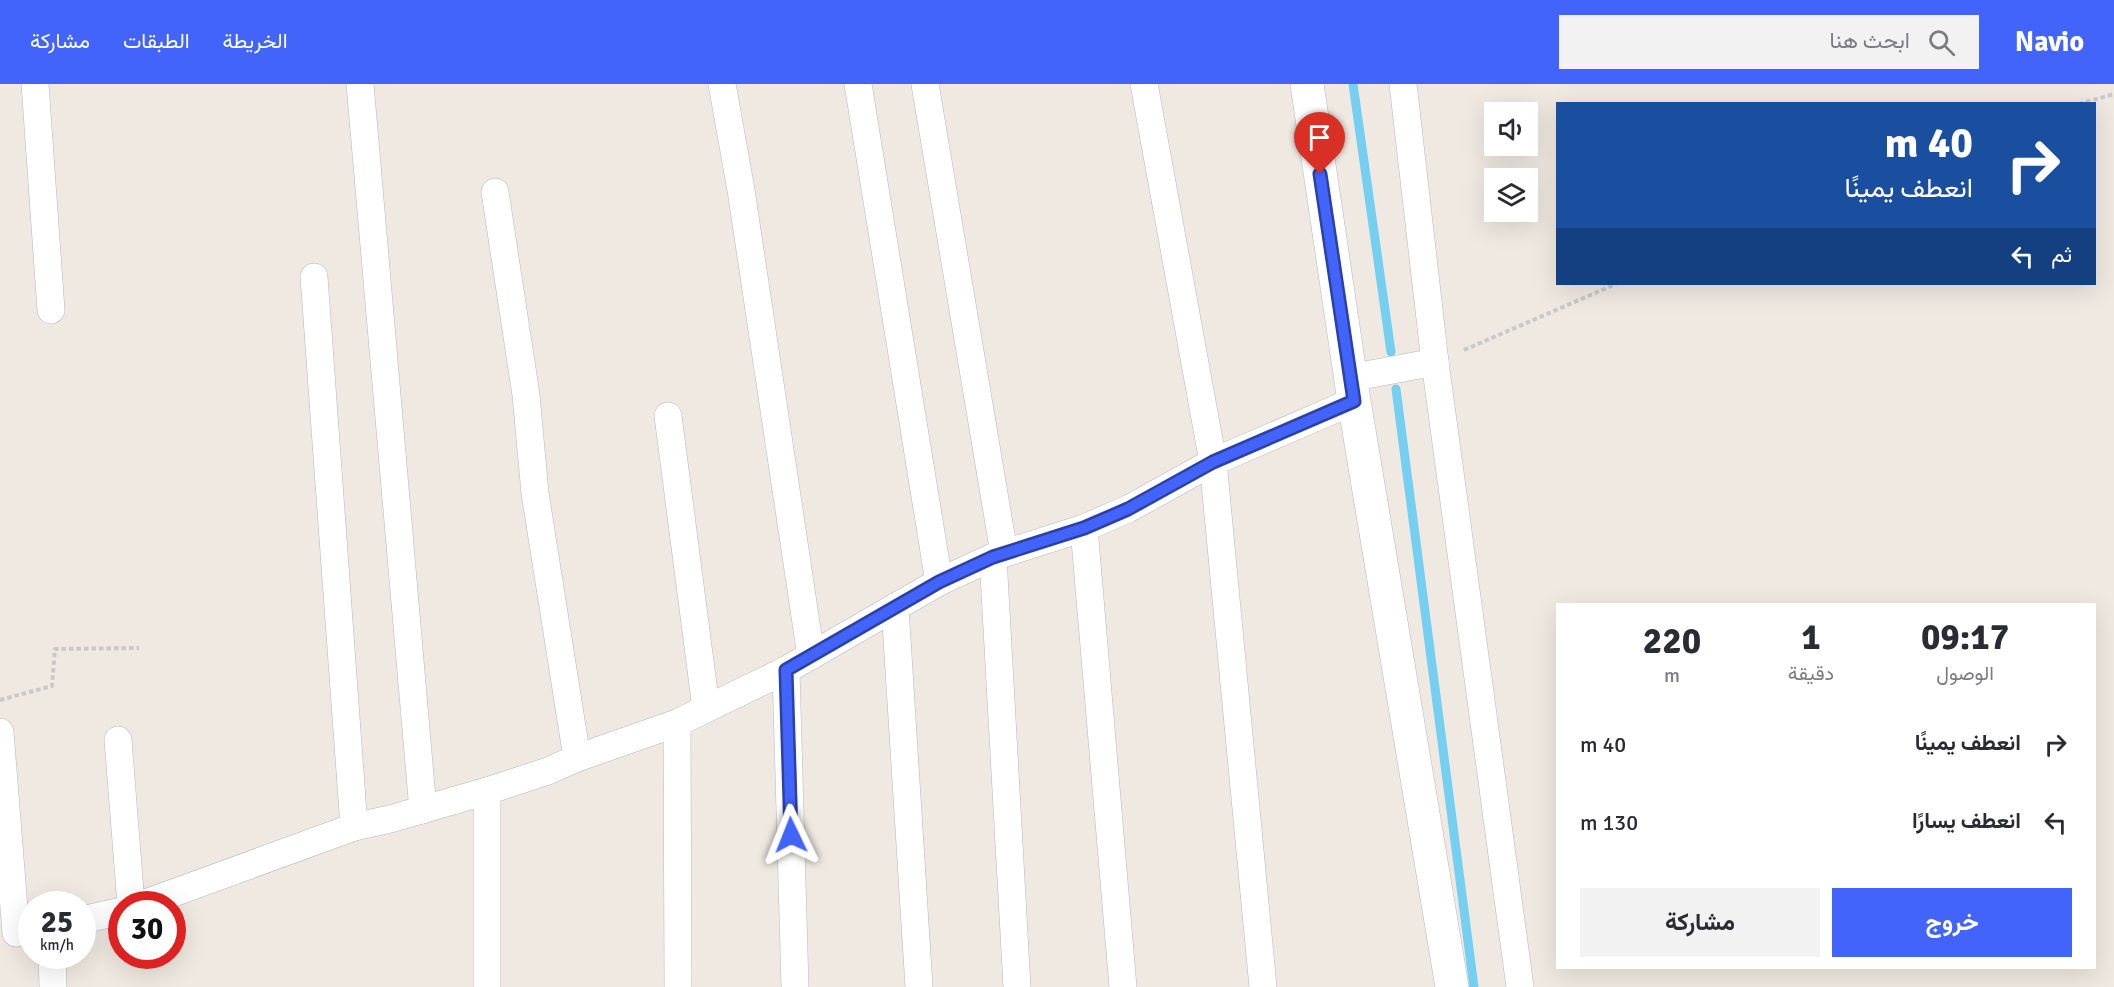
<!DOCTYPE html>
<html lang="ar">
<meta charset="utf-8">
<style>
:root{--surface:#fff;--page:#f2f2f3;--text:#2b2b33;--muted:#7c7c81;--accent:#4264fb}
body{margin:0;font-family:Signika,Vazirmatn,sans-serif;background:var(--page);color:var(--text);direction:rtl;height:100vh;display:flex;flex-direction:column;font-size:22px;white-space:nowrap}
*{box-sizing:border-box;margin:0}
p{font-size:20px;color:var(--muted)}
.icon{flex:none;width:33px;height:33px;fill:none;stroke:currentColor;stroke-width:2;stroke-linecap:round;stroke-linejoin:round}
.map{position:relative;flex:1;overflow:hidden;direction:ltr}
.drawer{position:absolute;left:1556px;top:519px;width:540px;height:366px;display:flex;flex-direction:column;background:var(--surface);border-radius:0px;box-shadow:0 6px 24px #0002;direction:rtl}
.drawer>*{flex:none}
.guide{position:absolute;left:1556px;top:18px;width:540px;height:183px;border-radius:0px;box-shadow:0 6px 24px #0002;direction:rtl;background:#1a4fa0;color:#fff;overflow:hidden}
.fabs{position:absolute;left:1484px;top:18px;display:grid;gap:12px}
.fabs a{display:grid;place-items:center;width:54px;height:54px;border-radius:0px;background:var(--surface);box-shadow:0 6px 24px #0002;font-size:30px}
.speed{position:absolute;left:18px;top:807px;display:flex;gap:12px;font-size:30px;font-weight:700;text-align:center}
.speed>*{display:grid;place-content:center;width:78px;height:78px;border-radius:50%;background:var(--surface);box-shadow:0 6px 24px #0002;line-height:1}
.speed small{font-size:15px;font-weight:400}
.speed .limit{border:9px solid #d22;background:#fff;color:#111}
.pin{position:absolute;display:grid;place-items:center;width:51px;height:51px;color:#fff;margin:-62px -26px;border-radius:50% 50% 50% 0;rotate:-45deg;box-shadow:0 0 6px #0007}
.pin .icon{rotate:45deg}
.me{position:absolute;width:66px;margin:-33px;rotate:358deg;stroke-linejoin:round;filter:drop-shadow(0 0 4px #0008)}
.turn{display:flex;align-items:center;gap:21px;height:126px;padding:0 24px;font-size:27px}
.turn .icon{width:78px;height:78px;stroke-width:2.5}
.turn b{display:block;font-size:42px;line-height:51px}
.then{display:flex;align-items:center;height:57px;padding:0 24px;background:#0003;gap:12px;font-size:22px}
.eta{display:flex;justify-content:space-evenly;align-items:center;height:102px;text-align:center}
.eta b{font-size:36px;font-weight:700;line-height:42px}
.button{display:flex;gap:12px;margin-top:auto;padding:12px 24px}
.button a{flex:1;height:69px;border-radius:0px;background:var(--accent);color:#fff;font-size:24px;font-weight:700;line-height:69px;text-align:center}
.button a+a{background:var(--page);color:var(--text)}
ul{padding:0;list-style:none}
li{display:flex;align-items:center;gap:18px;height:78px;padding:0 24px}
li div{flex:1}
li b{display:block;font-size:22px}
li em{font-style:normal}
header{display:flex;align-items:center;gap:36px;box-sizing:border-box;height:84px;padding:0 30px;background:var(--accent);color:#fff}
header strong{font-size:28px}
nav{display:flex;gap:33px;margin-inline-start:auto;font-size:21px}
.search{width:420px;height:54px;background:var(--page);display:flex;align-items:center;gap:15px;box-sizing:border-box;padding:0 21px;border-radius:0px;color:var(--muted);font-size:22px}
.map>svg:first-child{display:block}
</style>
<header>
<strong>Navio</strong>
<div class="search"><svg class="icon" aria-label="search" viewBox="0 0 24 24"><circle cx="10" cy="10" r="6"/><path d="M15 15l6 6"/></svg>ابحث هنا</div>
<nav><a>الخريطة</a><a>الطبقات</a><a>مشاركة</a></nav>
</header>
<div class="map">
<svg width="2114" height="903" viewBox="0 0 2114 903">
<rect width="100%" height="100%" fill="#efe9e1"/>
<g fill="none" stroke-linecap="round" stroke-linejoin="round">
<g stroke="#75cff0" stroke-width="9">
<polyline points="1353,0 1391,268"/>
<polyline points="1396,305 1474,903"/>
</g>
<defs>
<g id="street">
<polyline points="35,0 51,226"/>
<polyline points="360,0 423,726"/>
<polyline points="722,0 741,106 811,572"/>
<polyline points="858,0 939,498"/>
<polyline points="925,0 1004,469"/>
<polyline points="1144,0 1213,378 1263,903"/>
<polyline points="1403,0 1435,278 1520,903"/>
<polyline points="495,108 526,311 535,409 577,674"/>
<polyline points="314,193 354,743"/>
<polyline points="1350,294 1435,278"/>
<polyline points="668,332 706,624"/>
<polyline points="1084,444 1123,903"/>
<polyline points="993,473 1017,903"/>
<polyline points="895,523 919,903"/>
<polyline points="786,586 795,903"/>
<polyline points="677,639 678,903"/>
<polyline points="0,648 16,849"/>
<polyline points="118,656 131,820"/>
<polyline points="487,707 487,903"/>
<polyline points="143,820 354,743 390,735 487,707 548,687 577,674 677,639 786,586 939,498 993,473 1084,444 1128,425 1213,378 1354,317"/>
<polyline points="82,836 122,827"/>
<polyline points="52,872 53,903"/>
</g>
<polyline id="secondary" points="1307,0 1354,317 1452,903"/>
</defs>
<use href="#street" stroke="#b4b7c1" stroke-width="28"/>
<use href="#secondary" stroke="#b4b7c1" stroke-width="34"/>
<g stroke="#c9c9c9" stroke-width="4" stroke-dasharray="4.5 3" stroke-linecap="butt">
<polyline points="2079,20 2114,10"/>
<polyline points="1464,266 1616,200"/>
<polyline points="0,616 52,602 55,565 139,564"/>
</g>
<use href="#street" stroke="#fff" stroke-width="27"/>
<use href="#secondary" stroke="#fff" stroke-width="33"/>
</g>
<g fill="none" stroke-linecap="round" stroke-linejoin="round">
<defs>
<polyline id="route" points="791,751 786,586 939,498 993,473 1084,444 1128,425 1213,378 1354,317 1320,90"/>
</defs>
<use href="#route" stroke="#2b41a3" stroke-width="15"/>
<use href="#route" stroke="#4264fb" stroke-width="10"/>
</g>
</svg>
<div class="fabs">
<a><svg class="icon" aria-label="sound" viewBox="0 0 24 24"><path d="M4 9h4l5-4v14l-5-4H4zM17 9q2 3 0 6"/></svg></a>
<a><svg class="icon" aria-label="layers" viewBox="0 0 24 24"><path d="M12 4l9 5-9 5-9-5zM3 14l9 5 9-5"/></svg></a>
</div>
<div class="speed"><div>25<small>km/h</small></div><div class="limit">30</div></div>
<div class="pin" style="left:1320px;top:90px;background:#d93025"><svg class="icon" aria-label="arrive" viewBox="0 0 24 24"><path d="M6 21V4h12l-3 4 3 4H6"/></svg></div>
<svg class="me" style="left:791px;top:751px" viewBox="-20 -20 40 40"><path d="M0-17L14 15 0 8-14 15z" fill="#4264fb" stroke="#fff" stroke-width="4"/></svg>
<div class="guide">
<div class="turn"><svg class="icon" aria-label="right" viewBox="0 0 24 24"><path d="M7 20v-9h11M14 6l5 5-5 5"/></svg><div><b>40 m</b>انعطف يمينًا</div></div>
<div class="then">ثم<svg class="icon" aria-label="left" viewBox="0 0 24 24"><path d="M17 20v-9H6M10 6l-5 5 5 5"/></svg></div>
</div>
<section class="drawer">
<div class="eta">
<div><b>09:17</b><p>الوصول</p></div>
<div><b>1</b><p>دقيقة</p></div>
<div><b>220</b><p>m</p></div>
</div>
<ul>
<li><svg class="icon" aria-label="right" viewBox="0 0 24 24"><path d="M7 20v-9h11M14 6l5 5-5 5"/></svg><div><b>انعطف يمينًا</b></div><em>40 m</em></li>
<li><svg class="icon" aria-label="left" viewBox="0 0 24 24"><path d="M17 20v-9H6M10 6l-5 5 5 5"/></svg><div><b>انعطف يسارًا</b></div><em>130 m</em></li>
</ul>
<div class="button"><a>خروج</a><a>مشاركة</a></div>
</section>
</div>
